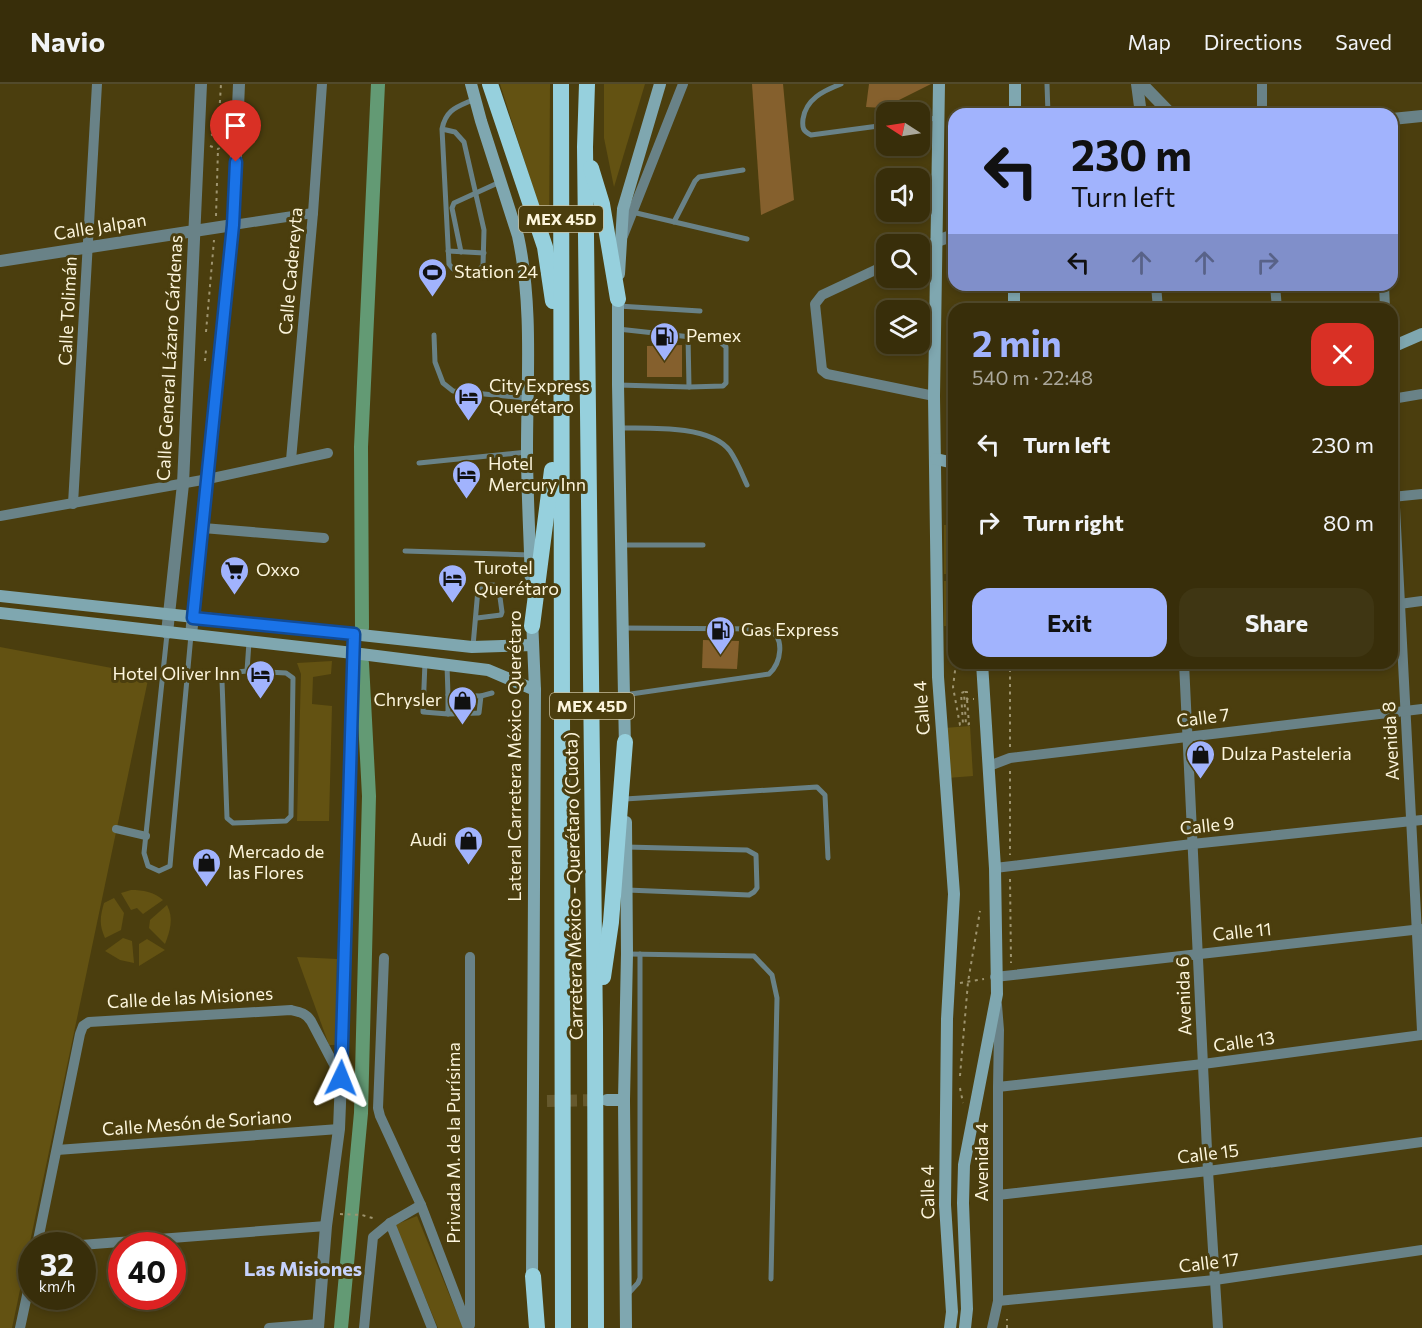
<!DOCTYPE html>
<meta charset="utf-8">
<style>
:root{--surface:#382e0a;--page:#3f3613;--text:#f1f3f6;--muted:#aba89c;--line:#524a2b;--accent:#a1b3fd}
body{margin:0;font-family:Commissioner,sans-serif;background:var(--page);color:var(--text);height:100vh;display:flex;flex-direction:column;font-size:22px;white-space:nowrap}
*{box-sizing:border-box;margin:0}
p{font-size:20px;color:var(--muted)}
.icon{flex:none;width:33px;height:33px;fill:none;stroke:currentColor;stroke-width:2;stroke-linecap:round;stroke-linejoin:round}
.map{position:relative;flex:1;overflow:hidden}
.sheet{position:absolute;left:948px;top:219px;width:450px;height:366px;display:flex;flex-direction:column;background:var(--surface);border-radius:18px;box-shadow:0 3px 9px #0003,0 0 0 2px var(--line)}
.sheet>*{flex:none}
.top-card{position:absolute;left:948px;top:24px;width:450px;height:183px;border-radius:18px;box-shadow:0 3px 9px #0003,0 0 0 2px var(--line);background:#a1b3fd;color:#111;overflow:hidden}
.needle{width:39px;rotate:282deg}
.tools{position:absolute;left:876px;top:18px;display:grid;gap:12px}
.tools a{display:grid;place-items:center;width:54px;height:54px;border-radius:12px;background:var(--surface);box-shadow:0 3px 9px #0003,0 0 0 2px var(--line);font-size:30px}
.speed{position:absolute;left:18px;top:1148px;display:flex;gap:12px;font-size:30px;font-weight:700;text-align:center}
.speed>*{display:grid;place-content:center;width:78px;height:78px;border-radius:50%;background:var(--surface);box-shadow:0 3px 9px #0003,0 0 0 2px var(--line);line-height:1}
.speed small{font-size:15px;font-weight:400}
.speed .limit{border:9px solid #d22;background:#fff;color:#111}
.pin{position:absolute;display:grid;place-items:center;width:51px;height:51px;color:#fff;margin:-62px -26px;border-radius:50% 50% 50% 0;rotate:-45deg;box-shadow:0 0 6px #0007}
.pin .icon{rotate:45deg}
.me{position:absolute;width:66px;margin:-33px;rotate:2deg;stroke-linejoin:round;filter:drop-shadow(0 0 4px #0008)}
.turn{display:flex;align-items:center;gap:21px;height:126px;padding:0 24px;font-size:27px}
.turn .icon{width:78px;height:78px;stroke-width:2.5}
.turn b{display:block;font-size:42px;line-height:51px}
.lanes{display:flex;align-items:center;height:57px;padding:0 24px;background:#0003;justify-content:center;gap:30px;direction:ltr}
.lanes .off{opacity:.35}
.round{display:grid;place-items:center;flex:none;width:63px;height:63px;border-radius:18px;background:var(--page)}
.head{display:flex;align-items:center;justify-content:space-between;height:102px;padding:0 24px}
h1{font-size:36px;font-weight:700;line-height:45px;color:var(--accent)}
.primary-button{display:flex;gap:12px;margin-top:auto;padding:12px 24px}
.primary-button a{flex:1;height:69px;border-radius:18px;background:var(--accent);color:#111;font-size:24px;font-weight:700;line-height:69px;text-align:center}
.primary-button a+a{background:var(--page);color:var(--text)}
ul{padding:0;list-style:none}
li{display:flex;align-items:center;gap:18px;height:78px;padding:0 24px}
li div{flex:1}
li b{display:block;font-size:22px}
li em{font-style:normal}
header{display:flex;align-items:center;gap:36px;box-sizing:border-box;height:84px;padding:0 30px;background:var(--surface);border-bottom:2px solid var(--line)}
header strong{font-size:28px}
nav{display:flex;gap:33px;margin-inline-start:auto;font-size:21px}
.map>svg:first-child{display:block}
</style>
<header>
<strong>Navio</strong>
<nav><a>Map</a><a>Directions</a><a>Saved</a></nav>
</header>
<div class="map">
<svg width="1422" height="1244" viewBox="0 0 1422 1244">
<rect width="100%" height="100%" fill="#4b3e0e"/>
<g fill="#635212">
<polygon points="500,0 550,0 549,154"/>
<polygon points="604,0 645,0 614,103 604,54"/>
<rect x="944" y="441" width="10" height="49"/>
<rect x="944" y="497" width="10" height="45"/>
<polygon points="0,563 149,591 12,1244 0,1244"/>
<polygon points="332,577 331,590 313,593 312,620 332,622 329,737 297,737 301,590 297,579"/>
<polygon points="970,642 973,692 947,694 944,644"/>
<path d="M131 806C143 806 154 808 163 816L143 830 137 824 131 826 121 809Z"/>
<path d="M114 814 124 829 121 846 105 854C99 841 100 833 104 819Z"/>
<path d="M167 821C174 834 170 847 165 860L149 844 150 836Z"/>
<polygon points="123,854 132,857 134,879 120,876 105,867"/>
<polygon points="147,855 165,866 139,882 139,860"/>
<polygon points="297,873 337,875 336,961 329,961"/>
<polygon points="417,1132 463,1244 438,1244 395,1141"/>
</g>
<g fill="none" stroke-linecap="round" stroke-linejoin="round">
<g stroke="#639a74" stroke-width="14">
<polyline points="362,544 361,363 378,0"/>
<polyline points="341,1244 361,1029 369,712 362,579"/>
</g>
</g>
<g fill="#85602d">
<polygon points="752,0 783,0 794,116 761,131"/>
<polygon points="869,0 931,0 883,24 866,23"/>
<polygon points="682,261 682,293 647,293 647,262"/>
<polygon points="703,556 739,557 737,585 702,584"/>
</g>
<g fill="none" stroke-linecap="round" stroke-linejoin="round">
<polyline stroke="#66592d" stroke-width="12" stroke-dasharray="12 6" stroke-linecap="butt" points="547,1017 603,1016"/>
<g stroke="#9e946f" stroke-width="2" stroke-dasharray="3 4.5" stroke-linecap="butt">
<polyline points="218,49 221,0"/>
<polyline points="211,51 218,49 224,53"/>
<polyline points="210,62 218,65 223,62"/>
<polyline points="216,132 218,65"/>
<polyline points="206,248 214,156"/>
<polyline points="205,277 206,266"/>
<polyline points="956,579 953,603 960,641 963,640 961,609 964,608 966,641 969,640 967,615"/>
<polyline points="994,581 1006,579"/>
<polyline points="965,608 967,608 967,615 974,615"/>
<polyline points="1010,663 1010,579"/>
<polyline points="1010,687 1010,771"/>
<polyline points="1010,795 1011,879"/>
<polyline points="960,899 984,895"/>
<polyline points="960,992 968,898 980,827"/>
<polyline points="960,1004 963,1019"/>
<polyline points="340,1130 362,1131 376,1135"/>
<polyline points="1007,1244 1007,1235"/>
</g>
<g stroke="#698287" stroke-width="5">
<path d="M841 0C823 7 806 15 803 35 802 44 803 47 811 51L886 41"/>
<polyline points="1047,0 1048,30"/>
<polyline points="920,36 938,34"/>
<path d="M442 45 455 48 464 58 484 146 483 182 476 188 453 185 449 180 442 45C446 25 457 23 475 15"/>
<polyline points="632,128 747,155"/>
<polyline points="674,138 695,97 699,93 743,86"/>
<polyline points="448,167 484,169"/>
<polyline points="461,168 452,124 454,119 500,98"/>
<polyline points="618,222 700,227"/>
<polyline points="434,251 435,278 443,299 453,307 527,314"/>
<polyline points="688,252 689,303"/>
<polyline points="618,301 689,303 723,302 726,299 726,263 718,256 618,245"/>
<path d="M620 344C650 344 711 341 730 367 737 377 742 390 747 401"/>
<polyline points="419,379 527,368"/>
<polyline points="622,461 703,461"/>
<polyline points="405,467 530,471"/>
<path d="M623 544 768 545C786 553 781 579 769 590L624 611"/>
<polyline points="167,550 144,769 148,782 159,787 170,782 171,770 191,551"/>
<polyline points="473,562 478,505 482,502 494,501 499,506 502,528 501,531 477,534"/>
<polyline points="425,578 423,628 448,630 448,611"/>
<polyline points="447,581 448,611 481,612 492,609"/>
<polygon points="247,587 286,589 293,594 291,732 286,737 233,739 227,734 222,597 227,589"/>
<polyline points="247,587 249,558"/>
<polyline points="448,630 479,629 481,612"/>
<polyline points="625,715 817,703 825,711 828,774"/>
<polyline points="626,763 747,766 756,771 757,804 754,808 749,811 627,806"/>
<polyline points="628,870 754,872 772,891 777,914 771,1195"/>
<polyline points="627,1211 638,1199 640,1194 640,870"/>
</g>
<polyline stroke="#698287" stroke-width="8" points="116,745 146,752"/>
<g stroke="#698287" stroke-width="10">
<polyline points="1262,30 1262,0"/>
<polyline points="233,141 313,129"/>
<polyline points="623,152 683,0"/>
<polyline points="920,165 937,157"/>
<polyline points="886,181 822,211 815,220 822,286 827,290 934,312"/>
<polyline points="1156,201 1158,225"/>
<polyline points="1275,201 1277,225"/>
<polyline points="1384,201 1385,225"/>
<polyline points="1392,315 1422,310"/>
<polyline points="1392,365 1422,947"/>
<polyline points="291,376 313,129 322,0"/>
<polyline points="1392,413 1422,410"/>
<polyline points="73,420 97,0"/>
<polyline points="0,432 208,395 328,369"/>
<polyline points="203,444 324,454"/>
<polyline points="1392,521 1422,517"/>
<polyline points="1184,579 1208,1087 1218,1244"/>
<polyline points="989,682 1010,674 1422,625"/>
<polyline points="995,784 1192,760 1422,736"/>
<polyline points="384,874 378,1024 380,1032 421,1121 468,1244"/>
<polyline points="995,893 1422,845"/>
<polyline points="998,1003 1203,980 1422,951"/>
<polyline points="57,1066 339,1045"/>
<polyline points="998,1111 1208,1087 1422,1058"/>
<polyline points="390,1139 432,1244"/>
<path d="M37 1161 80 950 83 942 89 938 291 926C300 928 306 929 311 937L341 994"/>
<polyline points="81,1161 326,1142"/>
<polyline points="998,1217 1215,1196 1422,1166"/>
<polyline points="470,1241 470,873"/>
<polyline points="20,1244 32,1188"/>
<polyline points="269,1244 319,1240"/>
<polyline points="364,1244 373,1153 390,1139 421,1121"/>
<polyline points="992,1244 998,1217 998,1003 999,946 997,921"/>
</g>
<g stroke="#698287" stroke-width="12">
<polyline points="1137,0 1141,30"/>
<polyline points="1142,0 1171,30"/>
<polyline points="1392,35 1422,32"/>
<polyline points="937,157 954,151"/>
<polyline points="0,177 233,141"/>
<polyline points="167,549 183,400 201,0"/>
<polyline points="191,551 233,141 239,0"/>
<polyline points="318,1244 326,1142 339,1045 341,994 354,550"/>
</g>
<g stroke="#7fa7b0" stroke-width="12">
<path d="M471 0 481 37 518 152C533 222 527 294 527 365 527 411 530 456 531 502"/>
<polyline points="939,0 934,312 938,593 954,810 947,935 945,1121 952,1228 950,1244"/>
<polyline points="1015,0 1015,30"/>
<polyline points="619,190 623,125 660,0"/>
<polyline points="618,207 618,301 625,664"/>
<polyline points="1014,225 1014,201"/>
<polyline points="1392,263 1422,250"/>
<polyline points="936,375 954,379"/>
<polyline points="0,512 472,563 533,561"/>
<polyline points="0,529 353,569 488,586 535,606"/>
<polyline points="532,534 535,606 532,1198"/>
<polyline points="607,1016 624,1016"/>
<polyline points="626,1244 624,1016 627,870 626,738"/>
<polyline points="965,1244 967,1225 963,1119 964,1081 997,910 995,784 982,579"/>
</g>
<g stroke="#96d0dd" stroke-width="16">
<polyline points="490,0 545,163 553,217"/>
<polyline points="561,0 563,1244"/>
<polyline points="587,0 585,63 595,945 596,1244"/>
<polyline points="591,84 602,120 618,215"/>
<polyline points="532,542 552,386"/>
<polyline points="603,893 611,838 625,658"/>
<polyline points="533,1192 537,1244"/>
</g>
</g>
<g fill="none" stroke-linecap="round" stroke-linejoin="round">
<defs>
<polyline id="route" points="236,78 233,141 193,534 354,550 341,994"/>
</defs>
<use href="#route" stroke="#114b97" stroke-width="15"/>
<use href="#route" stroke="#1a73e8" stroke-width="10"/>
</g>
<defs>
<symbol id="stadium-pin" viewBox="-11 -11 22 30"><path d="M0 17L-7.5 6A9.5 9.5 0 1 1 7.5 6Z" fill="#a1b3fd" stroke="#4b3e0e"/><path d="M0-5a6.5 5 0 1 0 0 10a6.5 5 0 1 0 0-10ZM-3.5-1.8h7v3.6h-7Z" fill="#111"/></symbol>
<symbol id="fuel-pin" viewBox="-11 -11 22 30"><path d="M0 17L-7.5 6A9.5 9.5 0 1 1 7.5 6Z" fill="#a1b3fd" stroke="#4b3e0e"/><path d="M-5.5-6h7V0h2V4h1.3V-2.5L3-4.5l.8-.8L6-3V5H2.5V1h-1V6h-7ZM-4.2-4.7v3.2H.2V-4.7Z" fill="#111"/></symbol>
<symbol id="hotel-pin" viewBox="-11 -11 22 30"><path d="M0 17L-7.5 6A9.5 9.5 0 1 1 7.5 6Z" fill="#a1b3fd" stroke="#4b3e0e"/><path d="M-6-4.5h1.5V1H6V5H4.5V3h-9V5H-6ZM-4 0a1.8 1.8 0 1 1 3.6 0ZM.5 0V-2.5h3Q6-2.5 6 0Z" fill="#111"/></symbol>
<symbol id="supermarket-pin" viewBox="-11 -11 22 30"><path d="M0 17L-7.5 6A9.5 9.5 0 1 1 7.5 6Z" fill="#a1b3fd" stroke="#4b3e0e"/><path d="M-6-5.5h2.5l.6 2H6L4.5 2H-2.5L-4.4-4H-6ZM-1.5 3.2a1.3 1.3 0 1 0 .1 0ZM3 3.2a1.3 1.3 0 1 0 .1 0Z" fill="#111"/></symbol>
<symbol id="shop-pin" viewBox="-11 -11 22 30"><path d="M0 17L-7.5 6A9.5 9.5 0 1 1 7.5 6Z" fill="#a1b3fd" stroke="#4b3e0e"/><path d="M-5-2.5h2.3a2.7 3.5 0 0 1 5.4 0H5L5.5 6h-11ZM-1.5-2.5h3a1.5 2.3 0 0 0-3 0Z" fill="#111"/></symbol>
</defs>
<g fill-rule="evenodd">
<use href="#stadium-pin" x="416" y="172" width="33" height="45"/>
<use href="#fuel-pin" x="648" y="236" width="33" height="45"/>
<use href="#hotel-pin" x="452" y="296" width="33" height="45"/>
<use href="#hotel-pin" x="450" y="374" width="33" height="45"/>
<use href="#supermarket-pin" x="218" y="470" width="33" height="45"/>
<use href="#hotel-pin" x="436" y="478" width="33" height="45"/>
<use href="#fuel-pin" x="704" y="530" width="33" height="45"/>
<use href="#hotel-pin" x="244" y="574" width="33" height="45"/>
<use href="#shop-pin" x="446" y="600" width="33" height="45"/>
<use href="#shop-pin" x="1184" y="654" width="33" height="45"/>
<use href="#shop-pin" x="452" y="740" width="33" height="45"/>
<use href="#shop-pin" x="190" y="762" width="33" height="45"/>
</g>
<g text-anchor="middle" stroke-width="6" stroke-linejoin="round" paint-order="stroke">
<g fill="#4b3e0e" stroke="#c7be9e" stroke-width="1.5">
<rect x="519" y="122" width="84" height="26" rx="4.5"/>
<rect x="550" y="609" width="84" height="26" rx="4.5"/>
</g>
<g font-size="16" font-weight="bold" fill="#fcf5dc">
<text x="561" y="141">MEX 45D</text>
<text x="592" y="628">MEX 45D</text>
</g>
<g font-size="18" fill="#fcf5dc" stroke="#4b3e0e">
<text transform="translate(100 143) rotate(-9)" y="6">Calle Jalpan</text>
<text transform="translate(291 187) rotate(-85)" y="6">Calle Cadereyta</text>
<text transform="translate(68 227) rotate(-87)" y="6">Calle Tolimán</text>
<text transform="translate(170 274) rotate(-87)" y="6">Calle General Lázaro Cárdenas</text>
<text transform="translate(922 624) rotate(-94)" y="6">Calle 4</text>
<text transform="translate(1203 634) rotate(-7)" y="6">Calle 7</text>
<text transform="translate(1391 657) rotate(-93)" y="6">Avenida 8</text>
<text transform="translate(515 672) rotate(-90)" y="6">Lateral Carretera México Querétaro</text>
<text transform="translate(1207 742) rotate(-6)" y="6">Calle 9</text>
<text transform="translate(574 802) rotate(-91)" y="6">Carretera México - Querétaro (Cuota)</text>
<text transform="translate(1242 848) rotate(-6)" y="6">Calle 11</text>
<text transform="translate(1184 912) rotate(-92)" y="6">Avenida 6</text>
<text transform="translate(190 914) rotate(-3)" y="6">Calle de las Misiones</text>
<text transform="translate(1244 958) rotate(-8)" y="6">Calle 13</text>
<text transform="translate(197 1039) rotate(-4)" y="6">Calle Mesón de Soriano</text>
<text transform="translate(454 1059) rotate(-90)" y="6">Privada M. de la Purísima</text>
<text transform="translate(1208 1070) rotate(-7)" y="6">Calle 15</text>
<text transform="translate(982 1078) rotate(-90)" y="6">Avenida 4</text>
<text transform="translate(928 1108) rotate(-91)" y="6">Calle 4</text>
<text transform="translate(1209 1179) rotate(-7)" y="6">Calle 17</text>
</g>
<g font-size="18" fill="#fcf5dc" stroke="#4b3e0e" text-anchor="start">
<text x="454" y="194">Station 24</text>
<text x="686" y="258">Pemex</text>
<text x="489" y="308">City Express<tspan x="489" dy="21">Querétaro</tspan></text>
<text x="488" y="386">Hotel<tspan x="488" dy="21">Mercury Inn</tspan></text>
<text x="474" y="490">Turotel<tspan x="474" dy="21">Querétaro</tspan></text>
<text x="256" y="492">Oxxo</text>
<text x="741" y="552">Gas Express</text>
<text x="240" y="596" text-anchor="end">Hotel Oliver Inn</text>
<text x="442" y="622" text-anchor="end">Chrysler</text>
<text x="1221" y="676">Dulza Pasteleria</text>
<text x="447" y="762" text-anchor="end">Audi</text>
<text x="228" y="774">Mercado de<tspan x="228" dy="21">las Flores</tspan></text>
</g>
<g font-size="20" font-weight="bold" fill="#c6d2fc" stroke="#4b3e0e">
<text x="303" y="1192">Las Misiones</text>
</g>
</g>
</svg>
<div class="tools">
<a><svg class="needle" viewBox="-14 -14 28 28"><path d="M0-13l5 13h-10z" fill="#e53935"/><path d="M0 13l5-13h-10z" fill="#aba89c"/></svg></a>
<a><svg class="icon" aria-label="sound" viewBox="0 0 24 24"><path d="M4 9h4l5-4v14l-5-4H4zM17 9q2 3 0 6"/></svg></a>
<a><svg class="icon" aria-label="search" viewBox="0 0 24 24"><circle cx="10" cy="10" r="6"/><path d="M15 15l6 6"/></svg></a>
<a><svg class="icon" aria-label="layers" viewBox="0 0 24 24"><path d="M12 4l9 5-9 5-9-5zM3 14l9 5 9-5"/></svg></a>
</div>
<div class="speed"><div>32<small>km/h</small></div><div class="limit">40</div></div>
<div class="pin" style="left:236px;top:78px;background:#d93025"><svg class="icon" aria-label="arrive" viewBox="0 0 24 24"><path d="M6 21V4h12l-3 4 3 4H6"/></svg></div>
<svg class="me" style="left:341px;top:994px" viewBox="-20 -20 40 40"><path d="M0-17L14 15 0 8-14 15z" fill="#1a73e8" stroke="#fff" stroke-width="4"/></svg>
<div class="top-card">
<div class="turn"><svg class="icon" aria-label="left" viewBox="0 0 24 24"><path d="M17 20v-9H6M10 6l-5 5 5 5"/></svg><div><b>230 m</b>Turn left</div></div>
<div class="lanes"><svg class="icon" aria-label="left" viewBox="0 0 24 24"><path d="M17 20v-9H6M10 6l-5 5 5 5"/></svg><svg class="icon off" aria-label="ahead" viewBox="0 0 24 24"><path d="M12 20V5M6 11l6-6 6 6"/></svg><svg class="icon off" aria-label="ahead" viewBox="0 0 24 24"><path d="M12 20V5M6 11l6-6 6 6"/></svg><svg class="icon off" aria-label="right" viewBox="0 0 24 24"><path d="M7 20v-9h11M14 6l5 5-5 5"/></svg></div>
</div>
<section class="sheet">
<div class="head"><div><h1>2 min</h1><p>540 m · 22:48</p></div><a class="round" style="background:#d93025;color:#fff"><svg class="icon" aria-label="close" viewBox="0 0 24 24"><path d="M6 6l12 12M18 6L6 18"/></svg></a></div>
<ul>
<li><svg class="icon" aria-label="left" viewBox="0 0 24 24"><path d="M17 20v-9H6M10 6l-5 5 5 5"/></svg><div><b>Turn left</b></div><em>230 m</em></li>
<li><svg class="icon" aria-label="right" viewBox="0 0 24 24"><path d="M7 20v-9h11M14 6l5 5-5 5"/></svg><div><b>Turn right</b></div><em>80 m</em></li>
</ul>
<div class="primary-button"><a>Exit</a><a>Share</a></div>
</section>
</div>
